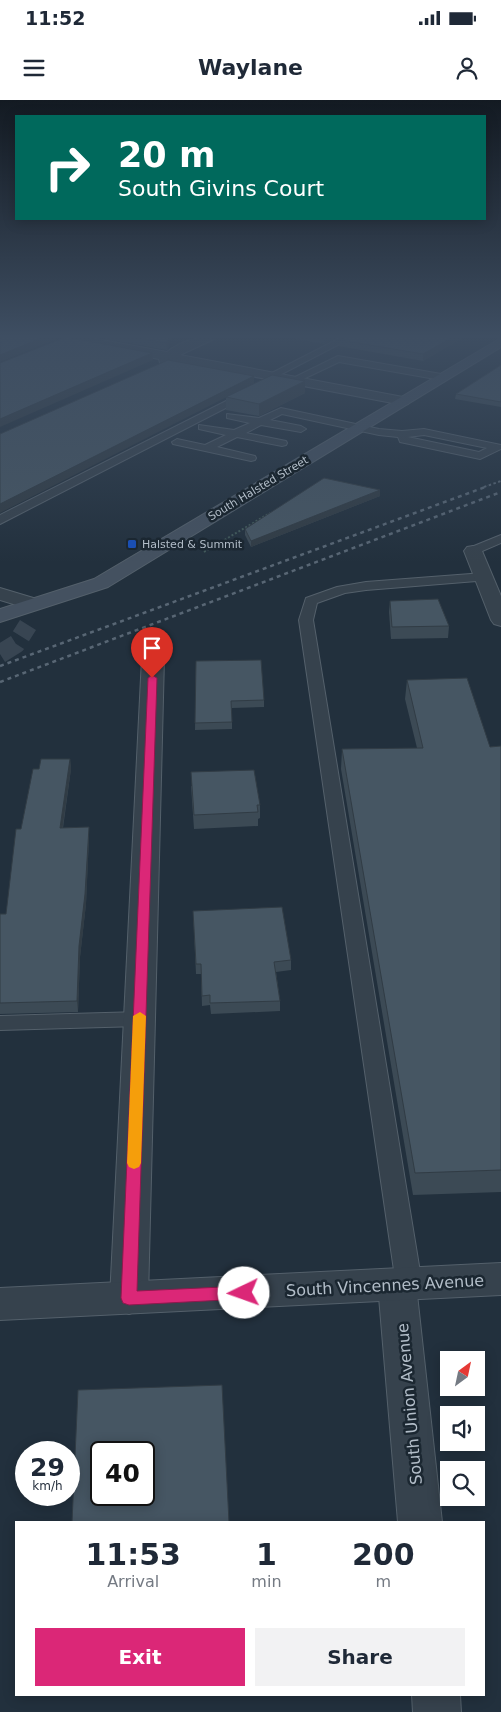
<!DOCTYPE html>
<style>
:root{--surface:#fff;--page:#f2f2f3;--text:#1f2937;--muted:#747a83;--accent:#db2777}
body{margin:0;font-family:"DejaVu Sans",sans-serif;background:var(--page);color:var(--text);height:100vh;display:flex;flex-direction:column;font-size:19px;white-space:nowrap}
*{box-sizing:border-box;margin:0}
p{font-size:16px;color:var(--muted)}
.icon{flex:none;width:28px;height:28px;fill:none;stroke:currentColor;stroke-width:2;stroke-linecap:round;stroke-linejoin:round}
.map{position:relative;flex:1;overflow:hidden}
.sheet{position:absolute;left:15px;top:1421px;width:470px;height:175px;display:flex;flex-direction:column;background:var(--surface);border-radius:0px;box-shadow:0 2px 12px #0003}
.sheet>*{flex:none}
.guide{position:absolute;left:15px;top:15px;width:471px;height:105px;border-radius:0px;box-shadow:0 2px 12px #0003;background:#00695c;color:#fff;overflow:hidden}
.needle{width:32px;rotate:33deg}
.tools{position:absolute;left:440px;top:1251px;display:grid;gap:10px}
.tools a{display:grid;place-items:center;width:45px;height:45px;border-radius:0px;background:var(--surface);box-shadow:0 2px 12px #0003;font-size:25px}
.speed{position:absolute;left:15px;top:1341px;display:flex;gap:10px;font-size:25px;font-weight:700;text-align:center}
.speed>*{display:grid;place-content:center;width:65px;height:65px;border-radius:50%;background:var(--surface);box-shadow:0 2px 12px #0003;line-height:1}
.speed small{font-size:12px;font-weight:400}
.speed .limit{border:2px solid #111;border-radius:8px;background:#fff;color:#111}
.pin{position:absolute;display:grid;place-items:center;width:42px;height:42px;color:#fff;margin:-51px -21px;border-radius:50% 50% 50% 0;rotate:-45deg;box-shadow:0 0 5px #0007}
.pin .icon{rotate:45deg}
.me{position:absolute;width:55px;margin:-28px;rotate:267deg;stroke-linejoin:round;filter:drop-shadow(0 0 4px #0008)}
.turn{display:flex;align-items:center;gap:18px;height:105px;padding:0 20px;font-size:22px}
.turn .icon{width:65px;height:65px;stroke-width:2.5}
.turn b{display:block;font-size:35px;line-height:42px}
.eta{display:flex;justify-content:space-evenly;align-items:center;height:85px;text-align:center}
.eta b{font-size:30px;font-weight:700;line-height:35px}
.cta{display:flex;gap:10px;margin-top:auto;padding:10px 20px}
.cta a{flex:1;height:58px;border-radius:0px;background:var(--accent);color:#fff;font-size:20px;font-weight:700;line-height:58px;text-align:center}
.cta a+a{background:var(--page);color:var(--text)}
.status{display:flex;justify-content:space-between;align-items:center;height:35px;padding:0 25px;background:var(--surface);direction:ltr}
.status svg{height:14px;fill:currentColor}
header{display:flex;justify-content:space-between;align-items:center;height:65px;padding:0 20px;background:var(--surface);font-size:22px;font-weight:700}
.map>svg:first-child{display:block}
</style>
<div class="status"><b>11:52</b><svg viewBox="0 0 49 12"><path d="M0 12V9h3v3zM5 12V6h3v6zM10 12V3h3v9zM15 12V0h3v12zM26 1h20v11H26zM47 4h2v5h-2z"/></svg></div>
<header><svg class="icon" aria-label="menu" viewBox="0 0 24 24"><path d="M4 6h16M4 12h16M4 18h16"/></svg>Waylane<svg class="icon" aria-label="person" viewBox="0 0 24 24"><circle cx="12" cy="8" r="4"/><path d="M4 21q1-7 8-7t8 7"/></svg></header>
<div class="map">
<svg width="501" height="1612" viewBox="0 0 501 1612">
<rect width="100%" height="100%" fill="#22303d"/>
<g fill="none" stroke-linecap="round" stroke-linejoin="round">
<polyline stroke="#384552" stroke-width="19" stroke-dasharray="19 9" stroke-linecap="butt" points="0,554 16,544 28,525"/>
<defs>
<g id="service">
<polygon points="342,237 353,237 274,278 271,279 266,276"/>
<polygon points="338,256 441,274 446,277 441,280 339,262 297,282 291,282 289,280"/>
<polygon points="248,290 251,291 251,295 0,424 0,415"/>
<path d="M281 308 379 329 402 331 424 329 501 345V349L480 359 400 342 398 337 379 335 282 314 270 320 301 326 306 329 301 332 261 325 246 333 286 341 287 343 286 345 282 346 237 337 217 347 255 356 256 358 255 360 251 361 173 344 172 342 177 339 205 345 226 335 199 329V325L234 330 250 323 227 318V314L259 318ZM424 335 487 348 479 352 408 337Z"/>
<polygon points="501,435 501,443 473,455 467,451 469,448"/>
<polygon points="484,473 489,474 490,477 489,480 366,490 345,493 317,503 313,520 422,1184 418,1192 409,1195 400,1192 396,1184 299,520 306,498 337,487 366,482"/>
<polygon points="140,912 147,914 150,919 147,924 140,926 0,930 0,916"/>
</g>
<g id="minor">
<path d="M60 237H86L167 252C181 241 196 237 214 237L212 240 180 255 403 297 408 298 410 301 408 304 403 305 172 261 165 264 160 263 159 259 66 241Z"/>
<polygon points="473,446 479,447 482,451 501,496 501,526 494,524 491,520 464,451 467,447"/>
<polygon points="0,488 40,500 43,504 40,508 33,510 0,500"/>
<polygon points="153,552 160,554 164,558 148,1198 142,1209 129,1214 116,1209 110,1198 142,558 146,554"/>
<polygon points="397,1169 410,1174 416,1185 442,1422 398,1422 378,1185 384,1174"/>
<polygon points="412,1595 460,1595 461,1612 413,1612"/>
</g>
<polygon id="tertiary" points="501,1163 501,1195 0,1220 0,1188"/>
<polygon id="secondary" points="501,238 501,247 108,487 0,522 0,509 94,479"/>
</defs>
<use href="#service" stroke="#54606b" stroke-width="2"/>
<use href="#minor" stroke="#54606b" stroke-width="2"/>
<use href="#tertiary" stroke="#54606b" stroke-width="2"/>
<use href="#secondary" stroke="#54606b" stroke-width="2"/>
<polyline stroke="#425a5a" stroke-width="2" stroke-dasharray="2 2" stroke-linecap="butt" points="204,452 270,413"/>
<use href="#service" fill="#36424d" fill-rule="evenodd"/>
<use href="#minor" fill="#36424d" fill-rule="evenodd"/>
<use href="#tertiary" fill="#36424d" fill-rule="evenodd"/>
<use href="#secondary" fill="#445160" fill-rule="evenodd"/>
<polyline stroke="#586674" stroke-width="2" stroke-dasharray="2.5 2.5" stroke-linecap="butt" points="484,387 501,381"/>
<g stroke="#586674" stroke-width="2.5" stroke-dasharray="4 4" stroke-linecap="butt">
<polyline points="0,566 488,386"/>
<polyline points="0,582 501,392"/>
</g>
</g>
<g fill="#3c4a55">
<polygon points="96,237 171,237 168,249 167,250"/>
<polygon points="286,237 338,237 324,244"/>
<polygon points="464,237 423,261 339,246 340,240"/>
<polygon points="501,265 501,307 455,299 456,294"/>
<polygon points="254,283 305,293 259,316 226,310 226,298"/>
<polygon points="380,390 380,396 251,447 245,435 245,429"/>
<polygon points="390,501 449,526 448,538 391,539 389,512"/>
<polygon points="196,561 264,600 264,607 232,608 232,629 195,630"/>
<polygon points="407,580 490,647 501,646 501,1092 413,1095 341,669 342,649 417,648 405,599"/>
<polygon points="70,659 71,669 63,728 89,727 89,737 86,804 80,857 78,912 0,914 0,814 6,814 21,729"/>
<polygon points="191,686 260,705 260,718 258,719 258,726 194,729"/>
<polygon points="193,811 291,860 291,870 276,872 280,901 280,911 211,914 210,905 202,906 201,874 196,874"/>
</g>
<g fill="#313c45">
<polygon points="44,237 59,237 59,238 0,262 0,255"/>
<polygon points="169,237 171,237 168,249 167,250 166,243"/>
<polygon points="325,237 338,237 324,244"/>
<polygon points="453,237 464,237 423,261 423,254"/>
<polygon points="152,253 153,260 0,327 0,319"/>
<polygon points="254,276 254,283 0,413 0,404"/>
<polygon points="305,281 305,293 259,316 259,304"/>
<polygon points="380,390 380,396 251,447 251,441"/>
<polygon points="70,659 71,669 61,738 60,728"/>
<polygon points="89,727 89,737 86,804 80,857 78,912 77,901 79,846"/>
</g>
<g fill="#465663" stroke="#313c45" fill-rule="evenodd">
<polygon points="0,237 44,237 0,255"/>
<polygon points="66,237 152,253 0,319 0,263"/>
<polygon points="132,237 169,237 168,242 166,243"/>
<polygon points="345,237 453,237 423,254 340,240"/>
<polygon points="168,260 254,276 0,404 0,334"/>
<polygon points="501,265 501,302 456,294"/>
<polygon points="272,275 305,281 259,304 226,297"/>
<polygon points="324,378 380,390 251,441 245,429"/>
<polygon points="438,499 449,526 392,527 390,501"/>
<polygon points="261,560 264,600 231,601 232,622 195,623 196,561"/>
<polygon points="467,578 490,647 501,646 501,1070 415,1073 342,649 423,648 407,580"/>
<polygon points="41,659 70,659 60,728 89,727 85,794 79,846 77,901 0,903 0,814 6,814 16,729 21,729 33,669 39,669"/>
<polygon points="254,670 260,705 257,705 258,712 194,715 191,672"/>
<polygon points="282,807 291,860 274,862 280,901 210,903 210,895 202,896 201,864 196,864 193,811"/>
<path d="M222 1285 229 1422H72L78 1290ZM101 1352H144V1395H101Z"/>
</g>
<linearGradient id="sky" x2="0" y2="1"><stop stop-color="#131a22"/><stop offset="0.51" stop-color="#3e4e62"/><stop offset="1" stop-color="#3e4e62" stop-opacity="0"/></linearGradient>
<rect width="501" height="463" fill="url(#sky)"/>
<polygon fill="#db2777" stroke="#8e194d" points="152,575 157,578 137,1191 244,1186 249,1188 252,1193 249,1197 244,1199 129,1205 123,1203 121,1198 148,578"/>
<polygon fill="#f59e0b" points="140,912 146,916 141,1063 139,1067 134,1069 129,1067 127,1063 133,916"/>
<rect fill="#1a4fb4" stroke="#1b2731" stroke-width="2" x="127" y="439" width="10" height="10" rx="2.5"/>
<g text-anchor="middle" stroke-width="5" stroke-linejoin="round" paint-order="stroke">
<g font-size="11" fill="#b2bdc8" stroke="#1b2731">
<text transform="translate(258 388) rotate(-31)" y="4">South Halsted Street</text>
</g>
<g font-size="11" fill="#b2bdc8" stroke="#1b2731" text-anchor="start">
<text x="142" y="448">Halsted &amp; Summit</text>
</g>
<g font-size="16" fill="#b2bdc8" stroke="#1b2731">
<text transform="translate(385 1185) rotate(-3)" y="6">South Vincennes Avenue</text>
<text transform="translate(409 1304) rotate(-95)" y="6">South Union Avenue</text>
</g>
</g>
</svg>
<div class="tools">
<a><svg class="needle" viewBox="-14 -14 28 28"><path d="M0-13l5 13h-10z" fill="#e53935"/><path d="M0 13l5-13h-10z" fill="#747a83"/></svg></a>
<a><svg class="icon" aria-label="sound" viewBox="0 0 24 24"><path d="M4 9h4l5-4v14l-5-4H4zM17 9q2 3 0 6"/></svg></a>
<a><svg class="icon" aria-label="search" viewBox="0 0 24 24"><circle cx="10" cy="10" r="6"/><path d="M15 15l6 6"/></svg></a>
</div>
<div class="speed"><div>29<small>km/h</small></div><div class="limit">40</div></div>
<div class="pin" style="left:152px;top:578px;background:#d93025"><svg class="icon" aria-label="arrive" viewBox="0 0 24 24"><path d="M6 21V4h12l-3 4 3 4H6"/></svg></div>
<svg class="me" style="left:244px;top:1193px" viewBox="-20 -20 40 40"><circle r="19" fill="#fff"/><path d="M0-13L10 11 0 6-10 11z" fill="#db2777"/></svg>
<div class="guide">
<div class="turn"><svg class="icon" aria-label="right" viewBox="0 0 24 24"><path d="M7 20v-9h11M14 6l5 5-5 5"/></svg><div><b>20 m</b>South Givins Court</div></div>
</div>
<section class="sheet">
<div class="eta">
<div><b>11:53</b><p>Arrival</p></div>
<div><b>1</b><p>min</p></div>
<div><b>200</b><p>m</p></div>
</div>
<div class="cta"><a>Exit</a><a>Share</a></div>
</section>
</div>
